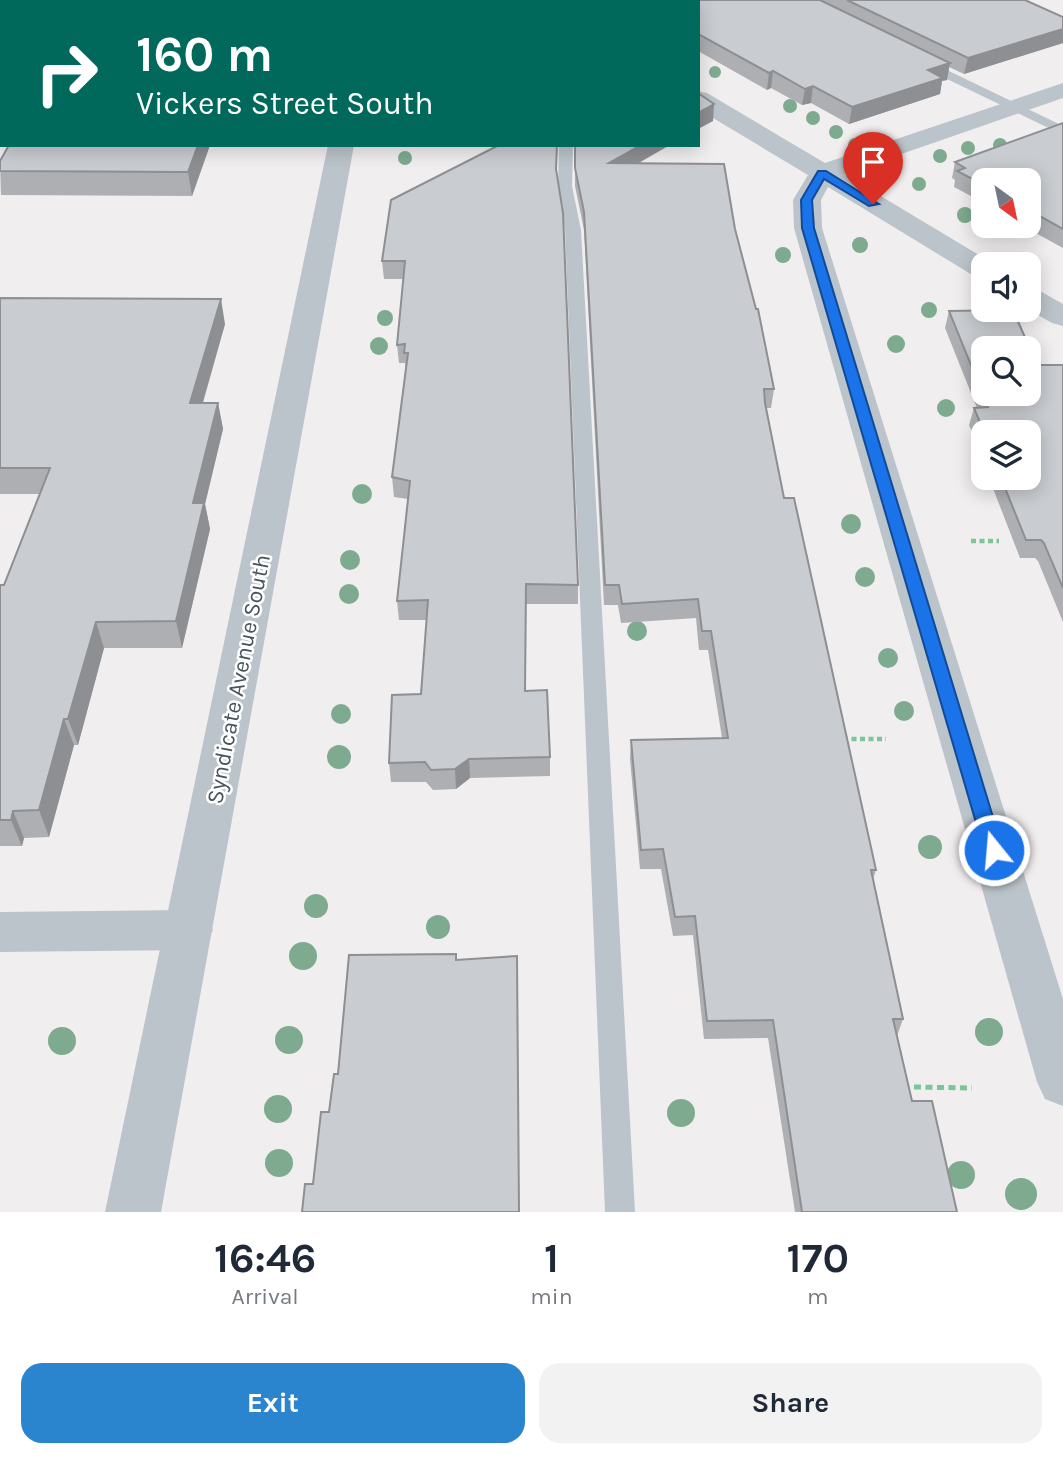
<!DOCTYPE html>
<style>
:root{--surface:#fff;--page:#f2f2f3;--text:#1f2937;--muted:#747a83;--accent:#2b85ce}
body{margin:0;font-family:Karla,sans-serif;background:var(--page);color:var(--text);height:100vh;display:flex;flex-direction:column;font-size:26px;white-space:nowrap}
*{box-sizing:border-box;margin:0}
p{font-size:23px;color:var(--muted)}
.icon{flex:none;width:38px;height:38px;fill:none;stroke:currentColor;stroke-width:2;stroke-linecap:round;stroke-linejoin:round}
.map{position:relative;height:1212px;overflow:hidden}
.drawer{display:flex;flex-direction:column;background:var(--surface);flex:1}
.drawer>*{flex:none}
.hud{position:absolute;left:0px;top:0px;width:700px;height:147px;box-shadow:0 4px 18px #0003;background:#00695c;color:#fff;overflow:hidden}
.needle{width:46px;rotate:147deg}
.controls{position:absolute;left:971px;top:168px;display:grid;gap:14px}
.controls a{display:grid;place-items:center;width:70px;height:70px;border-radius:14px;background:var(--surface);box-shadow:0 4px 18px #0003;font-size:35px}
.pin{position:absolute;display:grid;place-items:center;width:60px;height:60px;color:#fff;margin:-72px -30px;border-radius:50% 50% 50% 0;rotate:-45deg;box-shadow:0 0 7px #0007}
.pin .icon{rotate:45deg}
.me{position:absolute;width:77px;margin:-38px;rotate:343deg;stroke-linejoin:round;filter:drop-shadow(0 0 5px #0008)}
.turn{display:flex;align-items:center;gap:24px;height:147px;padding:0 21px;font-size:32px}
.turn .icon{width:91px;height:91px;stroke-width:2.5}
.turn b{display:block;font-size:49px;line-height:60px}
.eta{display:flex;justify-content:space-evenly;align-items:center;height:119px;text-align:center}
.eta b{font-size:42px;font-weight:700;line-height:49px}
.button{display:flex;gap:14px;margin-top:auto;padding:14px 21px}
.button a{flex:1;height:80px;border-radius:21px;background:var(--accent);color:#fff;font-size:28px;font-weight:700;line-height:80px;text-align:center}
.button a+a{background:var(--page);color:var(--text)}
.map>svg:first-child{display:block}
</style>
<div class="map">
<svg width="1063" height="1212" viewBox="0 0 1063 1212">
<rect width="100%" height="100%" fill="#f1eeef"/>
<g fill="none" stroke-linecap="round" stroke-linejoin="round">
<g stroke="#7cc599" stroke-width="4.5" stroke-dasharray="5 3.5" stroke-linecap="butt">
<polyline points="971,541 999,541"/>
<polyline points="843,739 886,739"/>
</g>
<polyline stroke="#7cc599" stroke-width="5" stroke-dasharray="7 4.5" stroke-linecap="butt" points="914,1087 972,1088"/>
<g fill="#bbc4ca" fill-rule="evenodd">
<polygon points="924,59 1063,126 1063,135 920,66 920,60"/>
<polygon points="559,145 573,145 572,186 581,230 635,1212 605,1212 565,230 558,186"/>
</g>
<g fill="#bbc4ca" fill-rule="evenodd">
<polygon points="35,0 57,0 34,2"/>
<polygon points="526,0 549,0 551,2 527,2"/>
<polygon points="0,66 2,66 0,83"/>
<polygon points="1063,83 1063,98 844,174 994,264 984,264 984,279 974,276 828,187 821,200 822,228 1063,999 1063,1106 1045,1099 1037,1082 794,228 793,200 808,175 698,109 698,91 707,93 825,163"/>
<polygon points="1029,288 1040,291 1063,304 1063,326 1052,323 1029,310"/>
<polygon points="189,910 206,916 213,930 206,944 189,950 0,952 0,912"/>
</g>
<g fill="#bbc4ca" fill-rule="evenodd">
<polygon points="359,0 381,0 358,2"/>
<polygon points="328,145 354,145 161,1212 105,1212"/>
</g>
</g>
<g fill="#7eab8f">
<circle cx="715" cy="72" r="6"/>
<circle cx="790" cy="106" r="7"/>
<circle cx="813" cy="118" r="7"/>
<circle cx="836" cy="132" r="7"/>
<circle cx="855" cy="145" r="7"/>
<circle cx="1000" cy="145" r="7"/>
<circle cx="968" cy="148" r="7"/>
<circle cx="940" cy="156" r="7"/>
<circle cx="405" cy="158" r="7"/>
<circle cx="919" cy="184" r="7"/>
<circle cx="965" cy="215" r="8"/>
<circle cx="860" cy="245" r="8"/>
<circle cx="783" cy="255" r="8"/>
<circle cx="929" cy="310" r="8"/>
<circle cx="385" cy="318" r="8"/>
<circle cx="896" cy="344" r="9"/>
<circle cx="379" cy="346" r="9"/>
<circle cx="946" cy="408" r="9"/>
<circle cx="362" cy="494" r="10"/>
<circle cx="851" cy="524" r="10"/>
<circle cx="350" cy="560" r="10"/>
<circle cx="865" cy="577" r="10"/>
<circle cx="349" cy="594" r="10"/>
<circle cx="637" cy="631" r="10"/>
<circle cx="888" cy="658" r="10"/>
<circle cx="904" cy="711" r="10"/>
<circle cx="341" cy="714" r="10"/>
<circle cx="339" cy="757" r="12"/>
<circle cx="930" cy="847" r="12"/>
<circle cx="316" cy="906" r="12"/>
<circle cx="438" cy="927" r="12"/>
<circle cx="303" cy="956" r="14"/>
<circle cx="989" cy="1032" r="14"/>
<circle cx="289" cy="1040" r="14"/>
<circle cx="62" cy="1041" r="14"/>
<circle cx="278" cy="1109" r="14"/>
<circle cx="681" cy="1113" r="14"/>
<circle cx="279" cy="1163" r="14"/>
<circle cx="961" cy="1175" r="14"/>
<circle cx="1021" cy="1194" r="16"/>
</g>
<g fill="#adafb3">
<polygon points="608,0 1025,0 1063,17 1063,43 964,74 949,67 947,80 942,81 940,94 849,124 811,103 802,105 771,88 767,90 698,51 698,2 611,2"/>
<polygon points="1063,123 1063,248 1023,226 1029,226 1029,180 984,180 984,203 954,187 955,180 952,178 955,162"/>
<polygon points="9,145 210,145 192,196 1,195 0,161"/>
<polygon points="425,145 557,145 556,171 578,585 578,604 526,604 525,691 550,757 550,776 470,778 456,789 433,790 426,782 391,782 389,763 421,694 427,620 399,620 397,601 408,499 394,497 392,477 406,372 405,363 399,363 397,345 403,279 384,279 382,261 497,146 425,146"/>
<polygon points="575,145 638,163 735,229 774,389 771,408 766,408 784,498 876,870 873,879 903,1019 897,1036 912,1101 957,1212 795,1212 768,1038 704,1039 693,935 673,936 661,869 640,869 630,759 631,740 722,738 708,650 699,650 696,618 621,623 618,605 604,605 584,230 575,186"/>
<polygon points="0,298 225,324 203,403 218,403 223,429 205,504 210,529 182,648 104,648 78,745 74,745 49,837 24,838 22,846 0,846 0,585 4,585 40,494 0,494"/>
<polygon points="949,311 1037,365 1063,365 1063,622 1038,561 1035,558 1020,558 989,478 1029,478 984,432 984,462 969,425 974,408 977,408 945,328"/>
</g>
<g fill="#8d8f92">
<polygon points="1063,29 1063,43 964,74 968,58"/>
<polygon points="950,63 947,80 942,81 940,94 849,124 852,107 928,70"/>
<polygon points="773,71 771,88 767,90 769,73"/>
<polygon points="813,86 811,103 802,105 805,89"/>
<polygon points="714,104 713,121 698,129 698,113"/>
<polygon points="198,145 210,145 192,196 188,172"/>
<polygon points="641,145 670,145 609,180 609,163"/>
<polygon points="221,299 225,324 195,429 190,403"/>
<polygon points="218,403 223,429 205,504 210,529 182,648 176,621 193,503"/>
<polygon points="96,622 104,648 78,745 68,719"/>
<polygon points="64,719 74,745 49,837 39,810"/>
<polygon points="469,759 470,778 456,789 455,769"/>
<polygon points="13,811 24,838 22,846 11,820"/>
</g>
<g fill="#c9ccd0" stroke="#8d8f92" stroke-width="2" fill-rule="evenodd">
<rect x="431" y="0" width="94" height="2"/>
<polygon points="636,0 820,0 950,63 928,70 943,78 852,107 813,86 805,89 773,71 769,73 698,34 698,2 640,2"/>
<polygon points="847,0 1025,0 1063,17 1063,29 968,58"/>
<polygon points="698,93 714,104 698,113"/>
<polygon points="1063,123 1063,229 1029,210 1029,180 984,180 984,185 957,171 965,168 955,162"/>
<polygon points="9,145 198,145 188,172 0,171 0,161"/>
<polygon points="499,145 557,145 556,169 563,213 578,585 526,584 525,691 547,690 550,757 469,759 455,769 431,770 425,762 389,763 392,695 421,694 428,600 397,601 410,481 392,477 408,353 404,353 405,344 397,345 405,261 382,261 391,200"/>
<polygon points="575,145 641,145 609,163 724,164 735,229 756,309 758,309 774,389 764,389 765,403 784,498 794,498 876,870 871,870 903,1019 893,1019 912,1101 932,1101 957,1212 802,1212 773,1020 707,1021 695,916 675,917 663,849 641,850 631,740 728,738 711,631 702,631 698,599 622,604 619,585 605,585 584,212 575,168"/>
<polygon points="0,298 221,299 190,403 218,403 193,503 204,503 176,621 96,622 68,719 64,719 39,810 13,811 11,820 0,820 0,585 4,585 50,468 0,468"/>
<path d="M1013 310 1037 365H1063V588L1044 543 1041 540H1026L1001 478H1029V432H984L974 408 988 407 949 311ZM984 348H1029V394H984Z"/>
<polygon points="456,954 456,960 517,956 519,1212 302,1212 305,1184 313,1184 321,1112 329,1112 334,1074 338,1074 349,955"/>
</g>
<polygon fill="#1a73e8" stroke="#114b97" stroke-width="2" points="818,171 826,171 879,204 869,206 824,179 812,200 814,228 1003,850 1000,855 994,857 987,855 984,850 802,228 801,200"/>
<g text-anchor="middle" stroke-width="5" stroke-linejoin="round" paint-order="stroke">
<g font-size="23" fill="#48535a" stroke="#fff">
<text transform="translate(238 679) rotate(-79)" y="8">Syndicate Avenue South</text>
</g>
</g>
</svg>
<div class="controls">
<a><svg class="needle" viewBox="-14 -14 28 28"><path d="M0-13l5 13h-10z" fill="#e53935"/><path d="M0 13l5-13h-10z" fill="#747a83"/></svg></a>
<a><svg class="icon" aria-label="sound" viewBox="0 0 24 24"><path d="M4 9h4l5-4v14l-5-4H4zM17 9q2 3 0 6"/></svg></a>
<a><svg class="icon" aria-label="search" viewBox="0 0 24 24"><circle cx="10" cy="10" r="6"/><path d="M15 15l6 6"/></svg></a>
<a><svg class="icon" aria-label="layers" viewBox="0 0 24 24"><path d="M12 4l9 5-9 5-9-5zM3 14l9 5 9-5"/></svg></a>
</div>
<div class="pin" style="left:873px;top:204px;background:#d93025"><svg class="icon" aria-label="arrive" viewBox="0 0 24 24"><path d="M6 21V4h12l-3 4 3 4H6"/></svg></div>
<svg class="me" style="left:994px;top:850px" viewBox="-20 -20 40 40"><circle r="17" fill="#1a73e8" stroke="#fff" stroke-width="3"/><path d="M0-11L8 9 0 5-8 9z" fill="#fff"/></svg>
<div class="hud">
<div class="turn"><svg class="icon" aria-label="right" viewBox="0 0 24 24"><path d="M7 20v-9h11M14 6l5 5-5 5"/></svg><div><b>160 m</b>Vickers Street South</div></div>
</div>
</div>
<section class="drawer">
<div class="eta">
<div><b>16:46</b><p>Arrival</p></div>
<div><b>1</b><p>min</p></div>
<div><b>170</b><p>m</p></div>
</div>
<div class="button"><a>Exit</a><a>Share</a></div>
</section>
